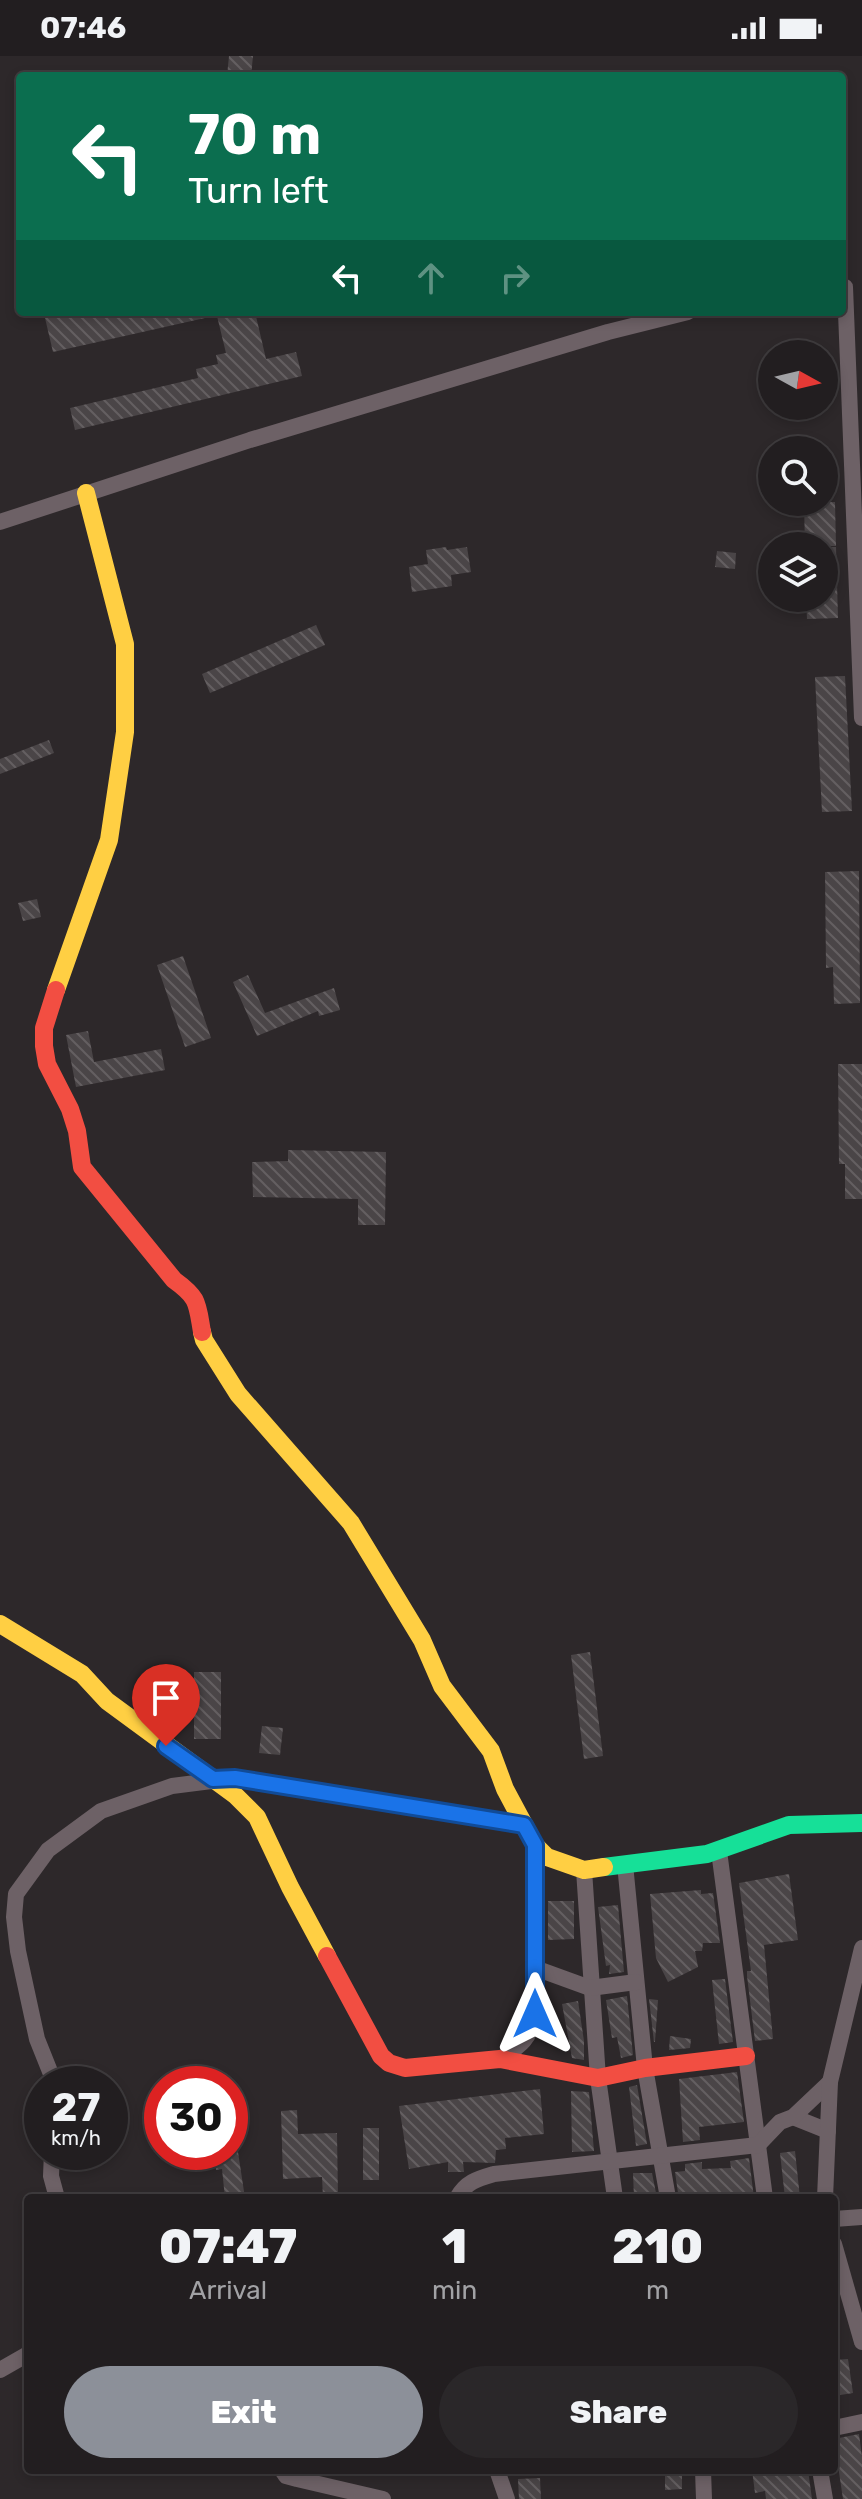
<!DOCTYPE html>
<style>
:root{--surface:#221e20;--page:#2a2729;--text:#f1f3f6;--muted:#a2a2a5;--line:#3f3c3e;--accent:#8c9099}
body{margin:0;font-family:Rubik,sans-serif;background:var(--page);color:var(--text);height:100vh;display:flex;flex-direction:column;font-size:30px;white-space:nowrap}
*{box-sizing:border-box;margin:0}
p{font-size:26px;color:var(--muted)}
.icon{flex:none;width:44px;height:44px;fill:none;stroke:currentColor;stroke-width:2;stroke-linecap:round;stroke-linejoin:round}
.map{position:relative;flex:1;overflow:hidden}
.panel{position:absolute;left:24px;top:2138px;width:814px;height:280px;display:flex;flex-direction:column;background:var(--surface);border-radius:8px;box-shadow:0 4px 12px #0003,0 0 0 2px var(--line)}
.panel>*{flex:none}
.top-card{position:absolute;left:16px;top:16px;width:830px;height:244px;border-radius:8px;box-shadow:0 4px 12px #0003,0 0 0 2px var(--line);background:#0b6e4f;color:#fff;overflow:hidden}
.needle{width:52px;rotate:98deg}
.controls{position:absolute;left:758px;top:284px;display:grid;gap:16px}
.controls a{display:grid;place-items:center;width:80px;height:80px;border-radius:50%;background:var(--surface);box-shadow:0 4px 12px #0003,0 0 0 2px var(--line);font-size:40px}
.speed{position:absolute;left:24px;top:2010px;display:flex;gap:16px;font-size:40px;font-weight:700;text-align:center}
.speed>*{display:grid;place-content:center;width:104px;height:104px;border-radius:50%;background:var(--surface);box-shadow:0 4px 12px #0003,0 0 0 2px var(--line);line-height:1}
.speed small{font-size:20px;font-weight:400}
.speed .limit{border:12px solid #d22;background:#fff;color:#111}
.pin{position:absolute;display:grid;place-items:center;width:68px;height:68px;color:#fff;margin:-82px -34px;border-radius:50% 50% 50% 0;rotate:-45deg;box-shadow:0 0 8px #0007}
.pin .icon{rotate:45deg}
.me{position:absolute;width:88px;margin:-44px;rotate:0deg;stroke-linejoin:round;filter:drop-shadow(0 0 6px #0008)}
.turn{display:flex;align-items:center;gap:28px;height:168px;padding:0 40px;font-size:36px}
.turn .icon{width:104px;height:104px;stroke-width:2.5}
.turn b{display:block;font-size:56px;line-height:68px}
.lanes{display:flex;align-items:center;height:76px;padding:0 40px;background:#0003;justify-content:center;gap:40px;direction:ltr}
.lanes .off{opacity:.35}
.eta{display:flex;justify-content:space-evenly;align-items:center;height:136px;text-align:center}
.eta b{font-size:48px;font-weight:800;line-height:56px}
.button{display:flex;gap:16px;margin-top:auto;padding:16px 40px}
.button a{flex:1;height:92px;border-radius:48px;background:var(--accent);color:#fff;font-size:32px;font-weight:800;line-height:92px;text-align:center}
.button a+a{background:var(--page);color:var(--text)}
.status{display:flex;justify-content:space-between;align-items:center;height:56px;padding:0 40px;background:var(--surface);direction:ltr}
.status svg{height:22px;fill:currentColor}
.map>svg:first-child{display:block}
</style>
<div class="status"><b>07:46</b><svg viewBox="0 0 49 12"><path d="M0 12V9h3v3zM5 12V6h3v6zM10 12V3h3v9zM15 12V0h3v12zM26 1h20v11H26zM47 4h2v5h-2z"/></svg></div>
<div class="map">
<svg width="862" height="2443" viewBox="0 0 862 2443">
<defs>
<pattern id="building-back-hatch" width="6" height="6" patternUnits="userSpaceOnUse" patternTransform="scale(2)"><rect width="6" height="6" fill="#4a4547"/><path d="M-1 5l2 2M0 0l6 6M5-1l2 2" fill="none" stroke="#645f61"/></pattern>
</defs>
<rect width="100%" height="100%" fill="#2d282a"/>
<g fill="url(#building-back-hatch)">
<polygon points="229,0 253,0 251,20 227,20"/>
<polygon points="73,256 204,256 205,262 53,296 45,262"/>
<polygon points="216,256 255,256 266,303 296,296 302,320 75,374 70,352 198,322 196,313 218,308 216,299 226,297"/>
<polygon points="804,446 835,446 836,490 805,490"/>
<polygon points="446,491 447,494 467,491 471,516 451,519 452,530 412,536 409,511 428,508 426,494"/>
<polygon points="824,491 836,491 838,562 807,563 806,542 824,542"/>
<polygon points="717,495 736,497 735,513 715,511"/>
<polygon points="316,569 325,589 210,637 202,618"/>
<polygon points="845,620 852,755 822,756 815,621"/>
<polygon points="49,684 54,697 0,718 0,703"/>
<polygon points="859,815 860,947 834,948 833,911 826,912 825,816"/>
<polygon points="37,843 41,861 23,865 18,847"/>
<polygon points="183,900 211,982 185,991 157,909"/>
<polygon points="248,919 265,957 334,932 340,954 319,960 318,955 257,980 233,926"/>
<polygon points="88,975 94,1006 161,993 165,1014 76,1031 66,979"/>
<polygon points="838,1008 862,1008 862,1143 845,1143 845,1108 839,1108"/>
<polygon points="288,1094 386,1096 385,1169 358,1169 358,1143 253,1141 252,1106 288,1105"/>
<polygon points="590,1596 603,1700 584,1703 571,1599"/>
<rect x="194" y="1616" width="27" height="67"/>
<polygon points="262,1670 283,1672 280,1699 259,1697"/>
<polygon points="789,1818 798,1884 764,1889 773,1983 755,1985 747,1920 747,1915 751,1915 739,1827"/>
<polygon points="701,1834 701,1838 713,1837 720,1887 703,1887 702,1895 695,1895 698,1911 668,1926 656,1902 650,1838"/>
<polygon points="548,1845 574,1845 574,1883 548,1884"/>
<polygon points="618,1849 624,1916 609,1918 610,1909 606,1910 598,1851"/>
<polygon points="725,1923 733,1986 719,1988 712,1924"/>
<polygon points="627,1940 633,1999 621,2002 617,1981 612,1982 606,1944"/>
<polygon points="649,1943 658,1944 655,1986 654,1986"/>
<polygon points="578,1945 584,1985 584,2004 572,2002 562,1948"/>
<polygon points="670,1980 691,1983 690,1992 669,1994"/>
<polygon points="737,2016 744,2066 699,2071 700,2084 683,2086 679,2023"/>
<polygon points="637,2029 647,2088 636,2090 629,2031"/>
<polygon points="540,2033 544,2078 505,2082 506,2093 496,2094 495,2107 463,2106 464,2116 448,2116 448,2106 409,2113 399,2050"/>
<polygon points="571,2035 589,2036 594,2095 572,2096"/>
<polygon points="297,2054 298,2078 337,2077 338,2142 323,2142 322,2121 283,2123 281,2055"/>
<rect x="363" y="2072" width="16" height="52"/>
<polygon points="795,2095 800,2142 785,2142 780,2097"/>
<polygon points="215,2096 238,2096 245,2142 225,2142 222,2113 216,2114"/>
<polygon points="749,2102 754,2142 689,2142 689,2136 678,2137 675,2116 685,2115 685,2108 702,2106 702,2113 731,2112 730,2105"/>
<polygon points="633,2117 652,2117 657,2142 634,2142"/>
<polygon points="848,2303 853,2337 834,2340 834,2304"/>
<polygon points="859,2378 862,2401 862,2443 843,2443 834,2383"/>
<polygon points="665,2414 682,2414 682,2433 665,2434"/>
<polygon points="752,2414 808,2414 812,2443 766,2443 765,2435 755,2437"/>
<polygon points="540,2422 541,2443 519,2443 518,2423"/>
</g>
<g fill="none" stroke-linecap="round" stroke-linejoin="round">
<g stroke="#6d6166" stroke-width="16">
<polyline points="845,231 862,662"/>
<polyline points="0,466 250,384 608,276 688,256"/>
<polyline points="719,1795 765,2142"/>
<polyline points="625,1808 645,2012 668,2142"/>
<polyline points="584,1814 598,2022 615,2142"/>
<polyline points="535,1912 590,1932 636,1926"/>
<path d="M500 2003C522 1989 530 1983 535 1958V1789"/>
<polyline points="55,2028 37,1983 18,1895 14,1861 16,1838 48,1794 101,1755 172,1730 235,1722 524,1769"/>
<polyline points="793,2061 828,2075"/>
<polyline points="52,2096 51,2120 57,2142"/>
<path d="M457 2142C466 2126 477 2123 494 2118L758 2089 780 2066 793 2061 830 2026"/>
<polyline points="825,2142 830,2026 862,1892"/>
<polyline points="834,2163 862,2161"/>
<polyline points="834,2188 862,2286"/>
<polyline points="0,2314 28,2298"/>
<polyline points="834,2372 862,2366"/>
<polyline points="282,2414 286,2420 297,2423 383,2443"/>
<polyline points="497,2414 507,2443"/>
<polyline points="703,2414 704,2443"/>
<polyline points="820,2414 825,2443"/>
</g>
<polyline stroke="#16e098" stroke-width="18" points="604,1811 707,1798 789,1769 862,1767"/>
<g stroke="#ffcf43" stroke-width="18">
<polyline points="56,934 109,784 125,676 125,588 86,437"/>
<polyline points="202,1276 204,1284 238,1338 351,1467 422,1584 442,1630 491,1695 505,1733 535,1789 547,1801 584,1814 604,1811"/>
<polyline points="0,1568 82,1618 107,1645 235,1739 257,1761 290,1831 327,1900"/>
</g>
<g stroke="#f24e42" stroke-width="18">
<path d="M56 934 44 972V990L47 1008 70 1053 77 1075 82 1111 174 1224C199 1242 197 1247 202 1276"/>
<polyline points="327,1900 381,2000 389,2007 405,2012 500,2003 598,2022 645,2012 746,2000"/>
</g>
</g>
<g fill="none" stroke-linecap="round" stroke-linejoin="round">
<defs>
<polyline id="route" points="166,1690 213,1723 235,1722 524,1769 535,1789 535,1958"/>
</defs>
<use href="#route" stroke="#114b97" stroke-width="20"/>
<use href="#route" stroke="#1a73e8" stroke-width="14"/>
</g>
</svg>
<div class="controls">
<a><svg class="needle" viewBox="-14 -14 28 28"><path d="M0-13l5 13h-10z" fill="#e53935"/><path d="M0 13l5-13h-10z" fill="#a2a2a5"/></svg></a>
<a><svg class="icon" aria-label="search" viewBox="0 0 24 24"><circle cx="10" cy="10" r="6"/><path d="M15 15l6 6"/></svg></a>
<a><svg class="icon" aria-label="layers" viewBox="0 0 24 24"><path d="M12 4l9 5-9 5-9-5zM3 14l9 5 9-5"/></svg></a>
</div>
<div class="speed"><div>27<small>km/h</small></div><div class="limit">30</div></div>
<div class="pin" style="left:166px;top:1690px;background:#d93025"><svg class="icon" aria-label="arrive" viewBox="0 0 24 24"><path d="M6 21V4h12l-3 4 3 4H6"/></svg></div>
<svg class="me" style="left:535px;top:1958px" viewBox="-20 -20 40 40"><path d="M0-17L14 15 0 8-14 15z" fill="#1a73e8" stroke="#fff" stroke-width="4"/></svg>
<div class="top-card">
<div class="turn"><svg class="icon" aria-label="left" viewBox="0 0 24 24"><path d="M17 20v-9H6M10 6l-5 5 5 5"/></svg><div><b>70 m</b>Turn left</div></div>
<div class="lanes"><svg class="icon" aria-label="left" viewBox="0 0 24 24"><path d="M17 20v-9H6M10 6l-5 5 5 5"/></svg><svg class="icon off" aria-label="ahead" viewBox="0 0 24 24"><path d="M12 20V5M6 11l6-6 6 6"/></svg><svg class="icon off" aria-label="right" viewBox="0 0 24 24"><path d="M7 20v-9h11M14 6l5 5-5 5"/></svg></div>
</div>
<section class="panel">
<div class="eta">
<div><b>07:47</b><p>Arrival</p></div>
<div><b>1</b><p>min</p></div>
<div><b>210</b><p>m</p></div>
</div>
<div class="button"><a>Exit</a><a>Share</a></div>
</section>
</div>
